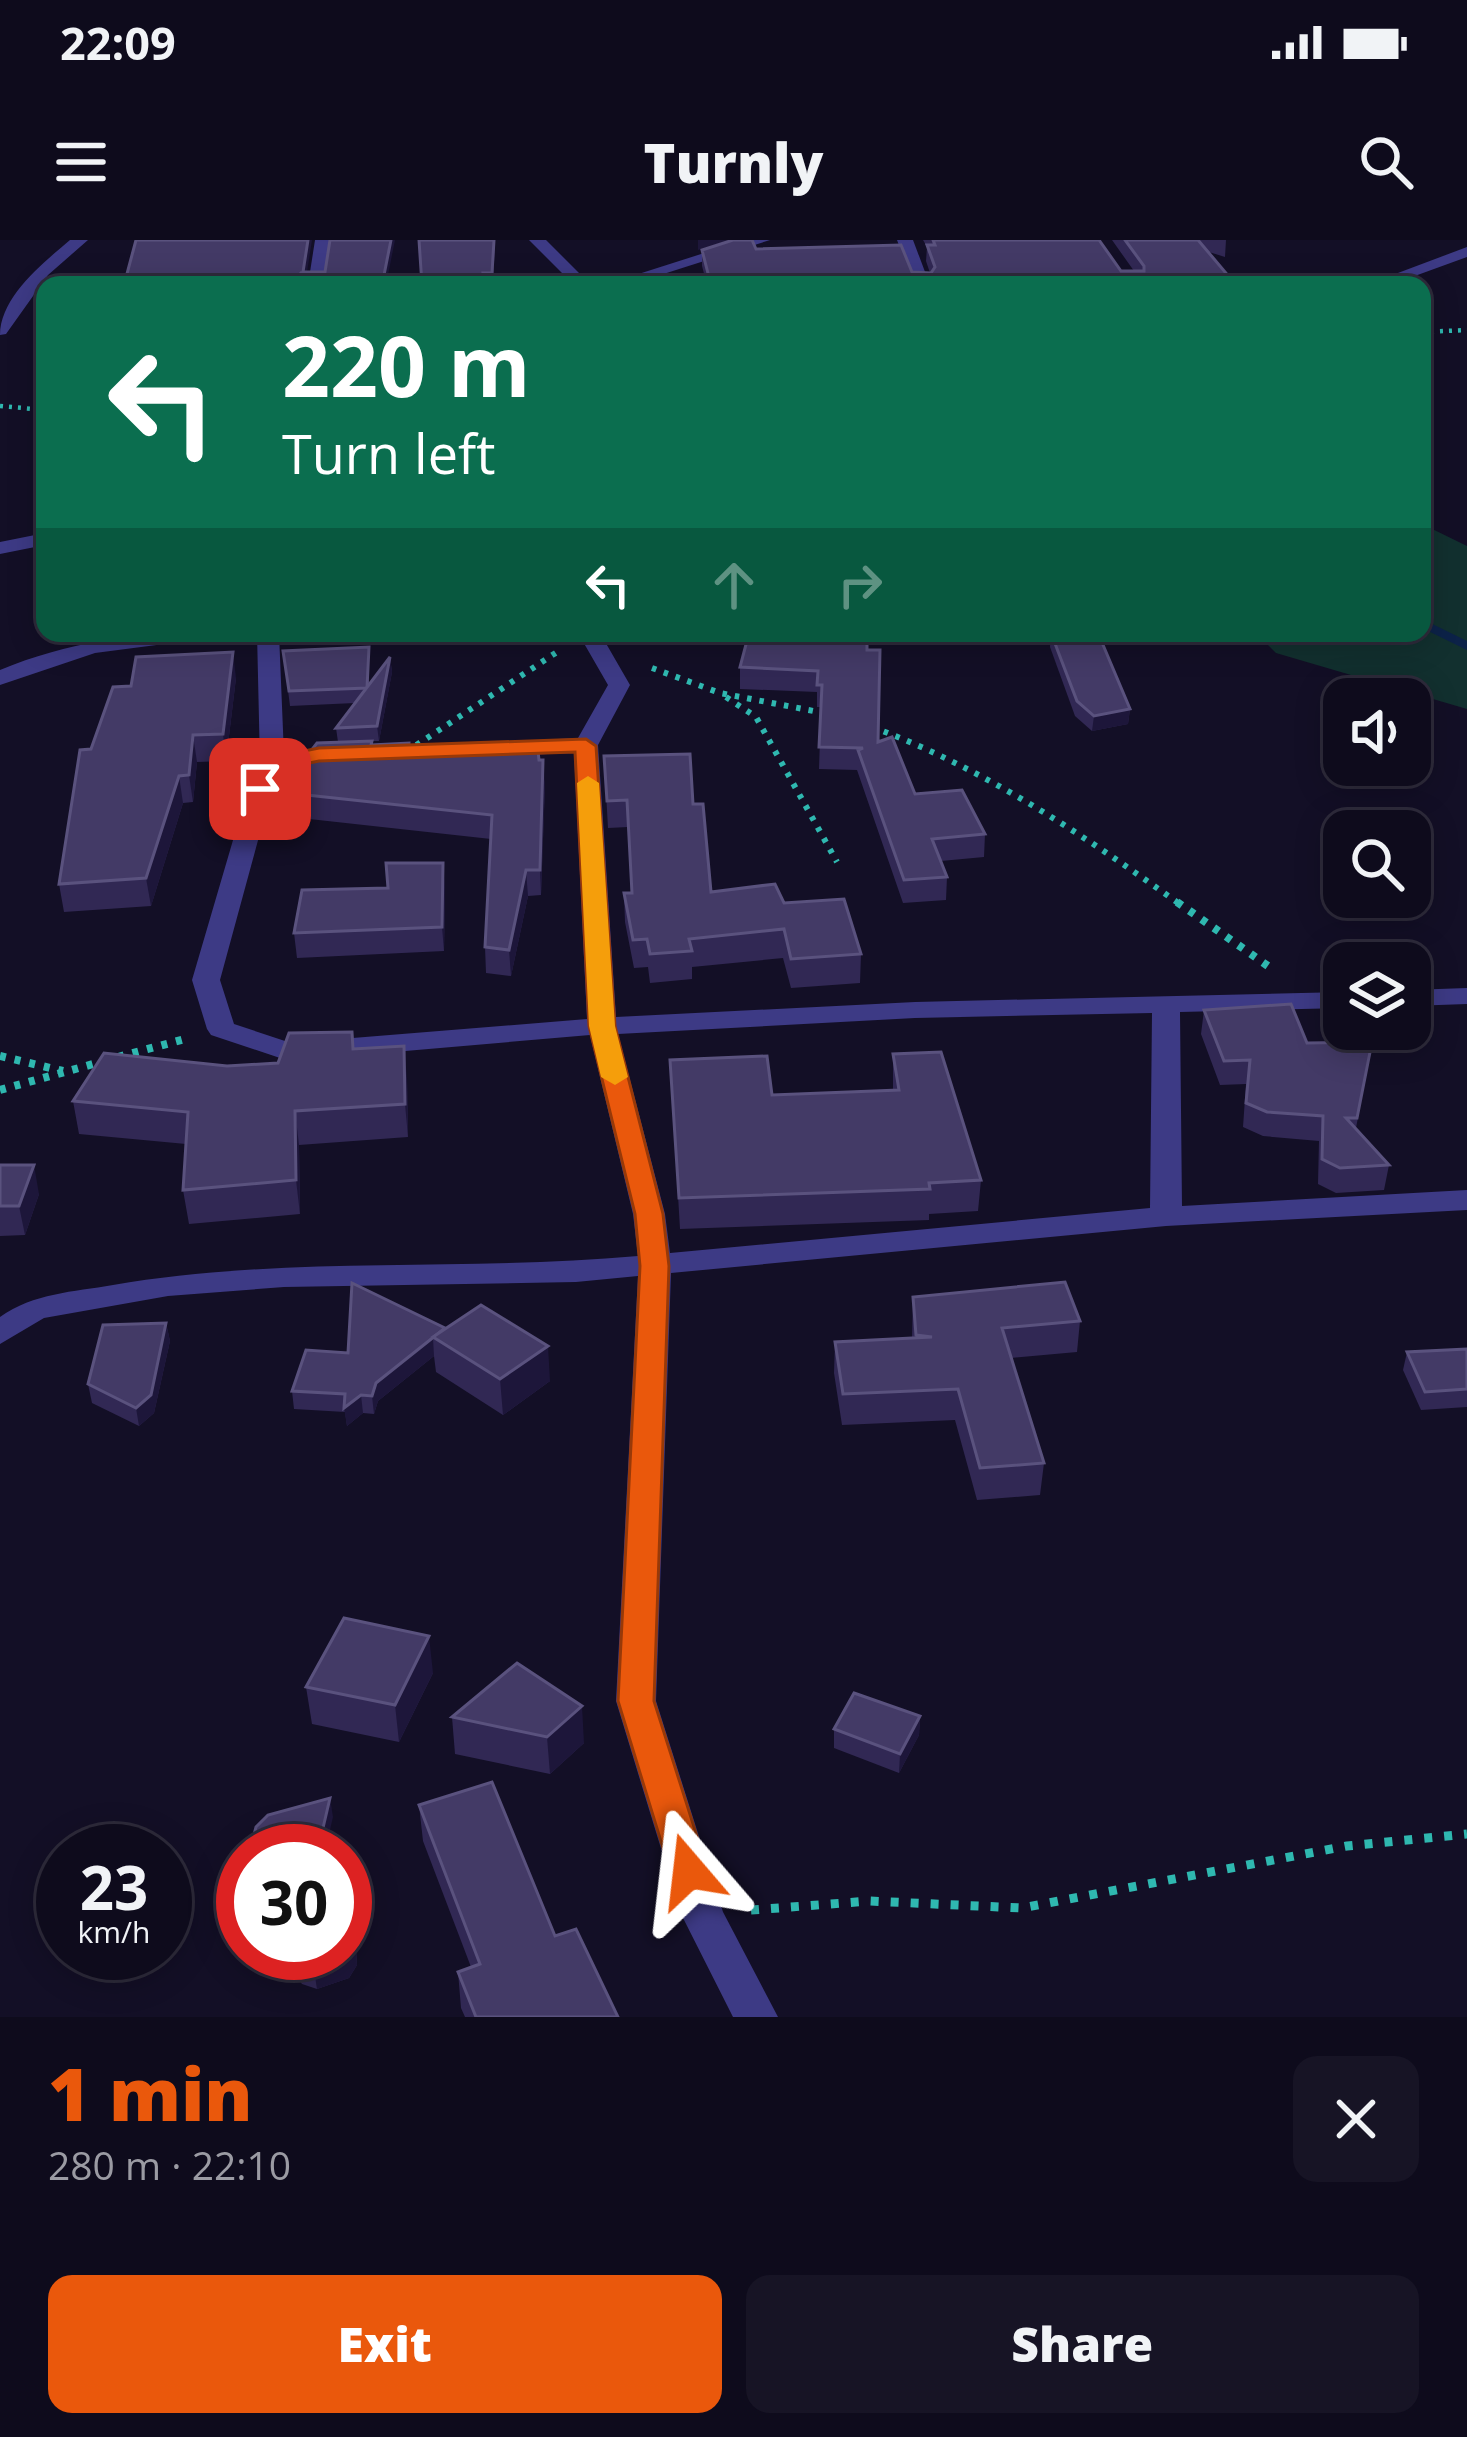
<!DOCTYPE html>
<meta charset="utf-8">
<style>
:root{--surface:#0e0b1c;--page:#171425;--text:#f1f3f6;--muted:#9b9ba3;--line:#2e2b3b;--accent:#ea580c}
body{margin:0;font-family:"Open Sans",sans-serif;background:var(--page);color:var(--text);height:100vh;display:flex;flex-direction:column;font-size:45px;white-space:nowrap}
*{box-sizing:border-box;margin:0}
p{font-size:39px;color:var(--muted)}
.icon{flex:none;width:66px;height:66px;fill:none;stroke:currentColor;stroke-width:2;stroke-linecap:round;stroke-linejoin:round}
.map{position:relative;height:1777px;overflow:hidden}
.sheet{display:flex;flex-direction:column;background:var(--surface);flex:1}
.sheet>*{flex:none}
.hud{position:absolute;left:36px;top:36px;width:1395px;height:366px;border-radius:24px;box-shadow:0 6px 30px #0003,0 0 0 3px var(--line);background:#0b6e4f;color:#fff;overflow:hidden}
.controls{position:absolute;left:1323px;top:438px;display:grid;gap:24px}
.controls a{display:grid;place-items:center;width:108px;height:108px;border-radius:24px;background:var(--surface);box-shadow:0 6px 30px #0003,0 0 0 3px var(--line);font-size:60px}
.speed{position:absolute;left:36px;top:1584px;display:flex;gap:24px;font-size:60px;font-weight:700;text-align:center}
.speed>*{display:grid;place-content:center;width:156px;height:156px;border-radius:50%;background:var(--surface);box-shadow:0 6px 30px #0003,0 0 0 3px var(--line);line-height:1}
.speed small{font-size:30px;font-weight:400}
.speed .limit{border:18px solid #d22;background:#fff;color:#111}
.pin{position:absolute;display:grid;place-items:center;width:102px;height:102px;color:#fff;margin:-51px;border-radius:24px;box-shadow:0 6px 18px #0006}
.me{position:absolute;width:132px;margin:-66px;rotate:343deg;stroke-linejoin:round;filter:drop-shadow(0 0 9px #0008)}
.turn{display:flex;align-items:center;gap:42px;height:252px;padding:0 48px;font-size:54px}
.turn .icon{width:156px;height:156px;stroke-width:2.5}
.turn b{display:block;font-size:84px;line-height:102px}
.lanes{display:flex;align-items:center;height:114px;padding:0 48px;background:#0003;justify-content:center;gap:60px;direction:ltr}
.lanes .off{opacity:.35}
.round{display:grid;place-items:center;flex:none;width:126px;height:126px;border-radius:24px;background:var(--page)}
.overview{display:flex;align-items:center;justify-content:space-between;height:204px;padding:0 48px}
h1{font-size:72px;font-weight:800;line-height:90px;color:var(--accent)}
.primary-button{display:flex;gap:24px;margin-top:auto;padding:24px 48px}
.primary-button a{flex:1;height:138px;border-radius:24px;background:var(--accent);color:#fff;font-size:48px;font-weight:800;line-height:138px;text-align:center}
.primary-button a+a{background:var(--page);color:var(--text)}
.status{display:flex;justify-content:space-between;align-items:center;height:84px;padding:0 60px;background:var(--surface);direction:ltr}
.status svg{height:33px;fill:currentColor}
header{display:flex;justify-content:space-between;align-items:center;height:156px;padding:0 48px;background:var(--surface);font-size:54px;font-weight:800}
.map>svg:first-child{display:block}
</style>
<div class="status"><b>22:09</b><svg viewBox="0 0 49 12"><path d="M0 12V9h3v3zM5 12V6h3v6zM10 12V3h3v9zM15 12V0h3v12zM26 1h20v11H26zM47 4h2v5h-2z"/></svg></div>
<header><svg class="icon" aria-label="menu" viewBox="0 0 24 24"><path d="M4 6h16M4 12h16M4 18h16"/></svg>Turnly<svg class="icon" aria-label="search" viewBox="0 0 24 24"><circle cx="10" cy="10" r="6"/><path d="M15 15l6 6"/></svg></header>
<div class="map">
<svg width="1467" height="1777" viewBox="0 0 1467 1777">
<rect width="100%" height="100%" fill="#130f26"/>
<polygon fill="#12302f" points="1422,284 1467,306 1467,469 1276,413 1256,393 1422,393"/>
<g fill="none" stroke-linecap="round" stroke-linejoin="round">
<polygon fill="#0c2248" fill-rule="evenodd" points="1422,379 1467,401 1467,410 1422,388"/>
<g stroke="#2fb8b0" stroke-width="4.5" stroke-dasharray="3 6" stroke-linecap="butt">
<polyline points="1422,92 1467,90"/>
<polyline points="0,166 45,170"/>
</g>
<g stroke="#2fb8b0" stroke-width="6" stroke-dasharray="4.5 8" stroke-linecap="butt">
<polyline points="652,428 720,453 829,474"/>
<polyline points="726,457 756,477 837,622"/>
<path d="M872 487C986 529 1083 595 1181 665"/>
<polyline points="406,512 560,410"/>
</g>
<g stroke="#2fb8b0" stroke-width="8" stroke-dasharray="6 9" stroke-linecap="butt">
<polyline points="1177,662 1268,726"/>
<polyline points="0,816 63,831"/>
<polyline points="118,817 185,799"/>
<polyline points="0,850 104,821"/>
</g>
<polyline stroke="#2fb8b0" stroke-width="9" stroke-dasharray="8 12" stroke-linecap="butt" points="751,1670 870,1661 1022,1668 1347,1606 1467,1594"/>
<g fill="#3d3a85" fill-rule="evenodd">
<path d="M70 0H88L48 35 6 94 0 95C0 57 43 23 70 0Z"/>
<polygon points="315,0 331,0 324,45 308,45"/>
<polygon points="529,0 546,0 591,45 574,45"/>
<polygon points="745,0 770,0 629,45 604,45"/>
<polygon points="897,0 913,0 930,45 914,45"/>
<polygon points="1467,7 1467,17 1390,45 1366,45"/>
<polygon points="45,293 45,305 0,314 0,302"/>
<path d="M206 393 195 400 95 413 0 445V430C68 402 133 393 206 393Z"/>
<path d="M257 393H279L284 515 346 507 358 514 346 521 281 530 272 549 220 740 234 784 291 803 587 779 574 513 496 516 484 509 496 502 578 498 608 445 578 393H600L630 445 598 505 616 777 915 762 1344 752V768L1180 772 1182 966 1467 950V970L1166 986 671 1033 656 1461 723 1672 778 1777H733L681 1674 616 1461 638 1036 576 1042 284 1047 168 1056 44 1078 0 1104V1077C34 1053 73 1052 113 1045 287 1015 463 1032 638 1016L633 974 590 795 289 821 211 795 207 789 192 740 248 549 260 524ZM1152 773 1150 968 670 1013 665 974 618 794 915 778Z"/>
<polygon points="1467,748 1467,764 1410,766 1410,750"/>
</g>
</g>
<g fill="#312854">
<polygon points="495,0 493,45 422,45"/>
<polygon points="923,0 1099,0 1121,31 1134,31 1112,0 1226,0 1225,17 1209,12 1236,45 707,45 702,26 702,10 756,9 912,32 930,33 926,21 927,7"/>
<polygon points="1051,393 1130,469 1128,484 1092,491 1075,476 1050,407"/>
<polygon points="369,407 369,445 390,417 392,432 379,501 372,501 372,505 539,520 545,544 541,655 528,656 511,736 486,733 485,707 491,599 282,576 279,552 338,502 336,488 355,463 290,466 283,411"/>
<polygon points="867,410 878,502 915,554 985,594 984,617 941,621 947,637 946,660 903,663 857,530 819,529 821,467 817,467 817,452 740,449 740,427"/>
<polygon points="236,438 226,521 197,522 193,562 183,563 151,666 64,672 59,644 91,509 131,446"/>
<polygon points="604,516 693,564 711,652 784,663 861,714 860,743 791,748 783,718 692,727 692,739 650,743 648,727 634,728 625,682 624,653 631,653 628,587 608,588"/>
<polygon points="445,647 444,711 297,718 294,693"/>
<polygon points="1204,770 1307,803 1372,802 1356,888 1389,925 1384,950 1336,953 1318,944 1319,901 1263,896 1243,887 1246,844 1220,845 1201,794"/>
<polygon points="352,792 354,809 407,838 408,897 299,905 300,974 189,984 183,950 186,904 79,894 73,861 227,826 278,823"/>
<polygon points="893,814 981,940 978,971 929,974 929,980 680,989 670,820 772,855 893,850"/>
<polygon points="0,925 39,954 25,995 0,996"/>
<polygon points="352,1043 550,1141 503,1175 436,1132 434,1116 378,1161 374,1174 363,1173 347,1186 345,1172 294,1169 292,1151 348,1113"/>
<polygon points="913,1057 1080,1081 1077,1112 1011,1118 1044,1223 1040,1255 977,1260 955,1180 842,1185 834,1133 835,1102 912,1098"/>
<polygon points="166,1083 170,1101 154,1173 139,1186 92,1163 88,1144"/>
<polygon points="1467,1109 1467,1167 1421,1170 1403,1130 1407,1112"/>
<polygon points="433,1433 399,1502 312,1484 306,1447"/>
<polygon points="920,1476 919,1495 899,1533 834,1508 834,1489"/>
<polygon points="452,1477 584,1503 550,1534 455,1514"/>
<polygon points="419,1565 555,1696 618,1777 465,1777 461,1768 458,1732 471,1727 423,1601"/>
<polygon points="355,1692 357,1725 349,1738 317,1749 302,1744 294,1733 290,1713"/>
</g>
<g fill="#1d163a">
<polygon points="308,0 312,0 305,45 303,32"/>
<polygon points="391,0 395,0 386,45 382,45"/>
<polygon points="698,0 730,0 698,10"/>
<polygon points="233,412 236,438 226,521 223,494"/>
<polygon points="390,417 392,432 379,501 377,486"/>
<polygon points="1130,469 1128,484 1092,491 1094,476"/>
<polygon points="193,495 197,522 193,562 189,535"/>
<polygon points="543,520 545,544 541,655 540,630"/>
<polygon points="179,536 183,563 151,666 146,638"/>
<polygon points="443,623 445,647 444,711 442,687"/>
<polygon points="526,630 528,656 511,736 509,710"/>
<polygon points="404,806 407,838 408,897 405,864"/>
<polygon points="295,871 299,905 300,974 296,940"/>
<polygon points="34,925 39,954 25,995 19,966"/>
<polygon points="166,1083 170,1101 154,1173 139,1186 136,1168"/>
<polygon points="433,1098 434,1116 378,1161 374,1174 372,1156 376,1143"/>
<polygon points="548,1106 550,1141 503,1175 500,1139"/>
<polygon points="361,1155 363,1173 347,1186 344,1168"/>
<polygon points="429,1396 433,1433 399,1502 395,1465"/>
<polygon points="582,1466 584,1503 550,1534 547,1497"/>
<polygon points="920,1476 919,1495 899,1533 900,1514"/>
<polygon points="330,1558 333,1577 325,1611 314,1611"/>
<polygon points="355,1692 357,1725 349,1738 317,1749 314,1730"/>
</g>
<g fill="#433a66" stroke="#5a527e" stroke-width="3">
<polygon points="136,0 308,0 303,32 325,32 330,0 391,0 382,45 296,45 302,32 288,45 124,45"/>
<polygon points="419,0 494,0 492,33 483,33 485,45 422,45"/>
<polygon points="733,0 752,0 756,9 901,5 912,32 931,33 935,27 927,5 935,5 933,0 1099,0 1121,31 1144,31 1144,26 1125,0 1198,0 1236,45 711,45 702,10"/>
<polygon points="749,393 867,393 867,410 880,410 878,502 892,497 915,554 962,550 985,594 932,599 947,637 904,640 858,510 863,508 819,507 822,445 817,445 818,431 740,427"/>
<polygon points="1051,393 1098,393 1130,469 1094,476 1077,461"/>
<polygon points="369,407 367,448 289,451 283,411"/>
<polygon points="233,412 223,494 193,495 189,535 179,536 146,638 59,644 80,510 91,509 113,447 131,446 136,417"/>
<polygon points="390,417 377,486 336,488"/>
<polygon points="372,501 371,505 409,503 409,508 537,502 539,520 543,520 540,630 526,630 509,710 485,707 492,575 279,552 317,503"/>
<polygon points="690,514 693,564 703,564 711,652 775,644 784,663 844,659 861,714 791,719 784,689 689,699 692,711 650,714 647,699 633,700 624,653 632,653 627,560 607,561 604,516"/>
<polygon points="386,623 443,623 442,687 294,693 302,650 388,648"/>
<polygon points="1291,764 1307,803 1372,802 1357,878 1346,878 1389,925 1340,928 1322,919 1323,876 1267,872 1246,863 1250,820 1224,821 1204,770"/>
<polygon points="352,792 353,809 404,806 405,864 295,871 296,940 183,950 188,872 73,861 104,813 227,826 278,823 289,793"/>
<polygon points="941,812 981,940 929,943 930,949 679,958 670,820 767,816 772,855 899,850 893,814"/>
<polygon points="0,925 34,925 19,966 0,966"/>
<polygon points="1065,1042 1080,1081 1002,1088 1044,1223 980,1228 958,1149 843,1154 835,1102 932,1097 916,1095 913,1057"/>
<polygon points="352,1043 445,1088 376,1143 372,1156 361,1155 344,1168 345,1154 292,1151 306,1110 348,1113"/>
<polygon points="481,1065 548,1106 500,1139 433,1097"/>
<polygon points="166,1083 151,1155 136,1168 88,1144 103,1085"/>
<polygon points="1467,1109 1467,1149 1425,1152 1407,1112"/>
<polygon points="344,1378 429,1396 395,1465 306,1447"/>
<polygon points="517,1423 582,1466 547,1497 452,1477"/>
<polygon points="854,1453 920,1476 900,1514 834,1489"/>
<polygon points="492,1542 555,1696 576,1689 618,1777 476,1777 458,1732 480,1724 419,1565"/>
<polygon points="330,1558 319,1605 314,1611 256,1611 252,1602 256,1587 268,1575"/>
<polygon points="345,1681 355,1692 355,1706 346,1719 314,1730 299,1725 290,1713 345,1713"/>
</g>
<polygon fill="#ea580c" stroke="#983908" stroke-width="3" points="586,499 596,506 615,786 663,974 669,1026 654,1461 708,1631 702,1642 689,1647 675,1642 670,1631 618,1461 640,1026 635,974 589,786 575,512 319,521 280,529 267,553 260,555 248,549 264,519 319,508"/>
<polygon fill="#f59e0b" points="588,536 599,543 615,786 628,837 615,845 601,837 589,786 577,543"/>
</svg>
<div class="controls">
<a><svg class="icon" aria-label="sound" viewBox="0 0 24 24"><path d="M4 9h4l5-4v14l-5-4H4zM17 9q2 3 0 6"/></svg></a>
<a><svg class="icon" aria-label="search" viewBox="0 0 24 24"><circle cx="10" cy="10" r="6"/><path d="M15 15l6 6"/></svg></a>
<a><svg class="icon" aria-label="layers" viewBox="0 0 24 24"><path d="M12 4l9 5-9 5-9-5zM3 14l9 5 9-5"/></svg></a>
</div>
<div class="speed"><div>23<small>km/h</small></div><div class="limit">30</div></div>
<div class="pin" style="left:260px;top:549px;background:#d93025"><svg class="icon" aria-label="arrive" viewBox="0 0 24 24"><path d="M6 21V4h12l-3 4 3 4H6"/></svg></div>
<svg class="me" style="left:689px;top:1631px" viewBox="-20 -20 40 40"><path d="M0-17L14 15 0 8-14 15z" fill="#ea580c" stroke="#fff" stroke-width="4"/></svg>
<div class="hud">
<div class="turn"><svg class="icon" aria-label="left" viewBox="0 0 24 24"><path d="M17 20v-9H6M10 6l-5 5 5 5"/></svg><div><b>220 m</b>Turn left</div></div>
<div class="lanes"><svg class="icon" aria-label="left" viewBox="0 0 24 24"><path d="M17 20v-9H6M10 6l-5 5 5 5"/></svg><svg class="icon off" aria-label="ahead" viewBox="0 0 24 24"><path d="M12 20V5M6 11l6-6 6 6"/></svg><svg class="icon off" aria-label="right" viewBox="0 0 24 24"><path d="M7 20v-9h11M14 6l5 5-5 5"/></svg></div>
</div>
</div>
<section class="sheet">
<div class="overview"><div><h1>1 min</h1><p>280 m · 22:10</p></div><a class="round"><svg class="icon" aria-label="close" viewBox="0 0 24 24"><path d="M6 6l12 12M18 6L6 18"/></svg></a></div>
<div class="primary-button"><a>Exit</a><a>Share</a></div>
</section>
